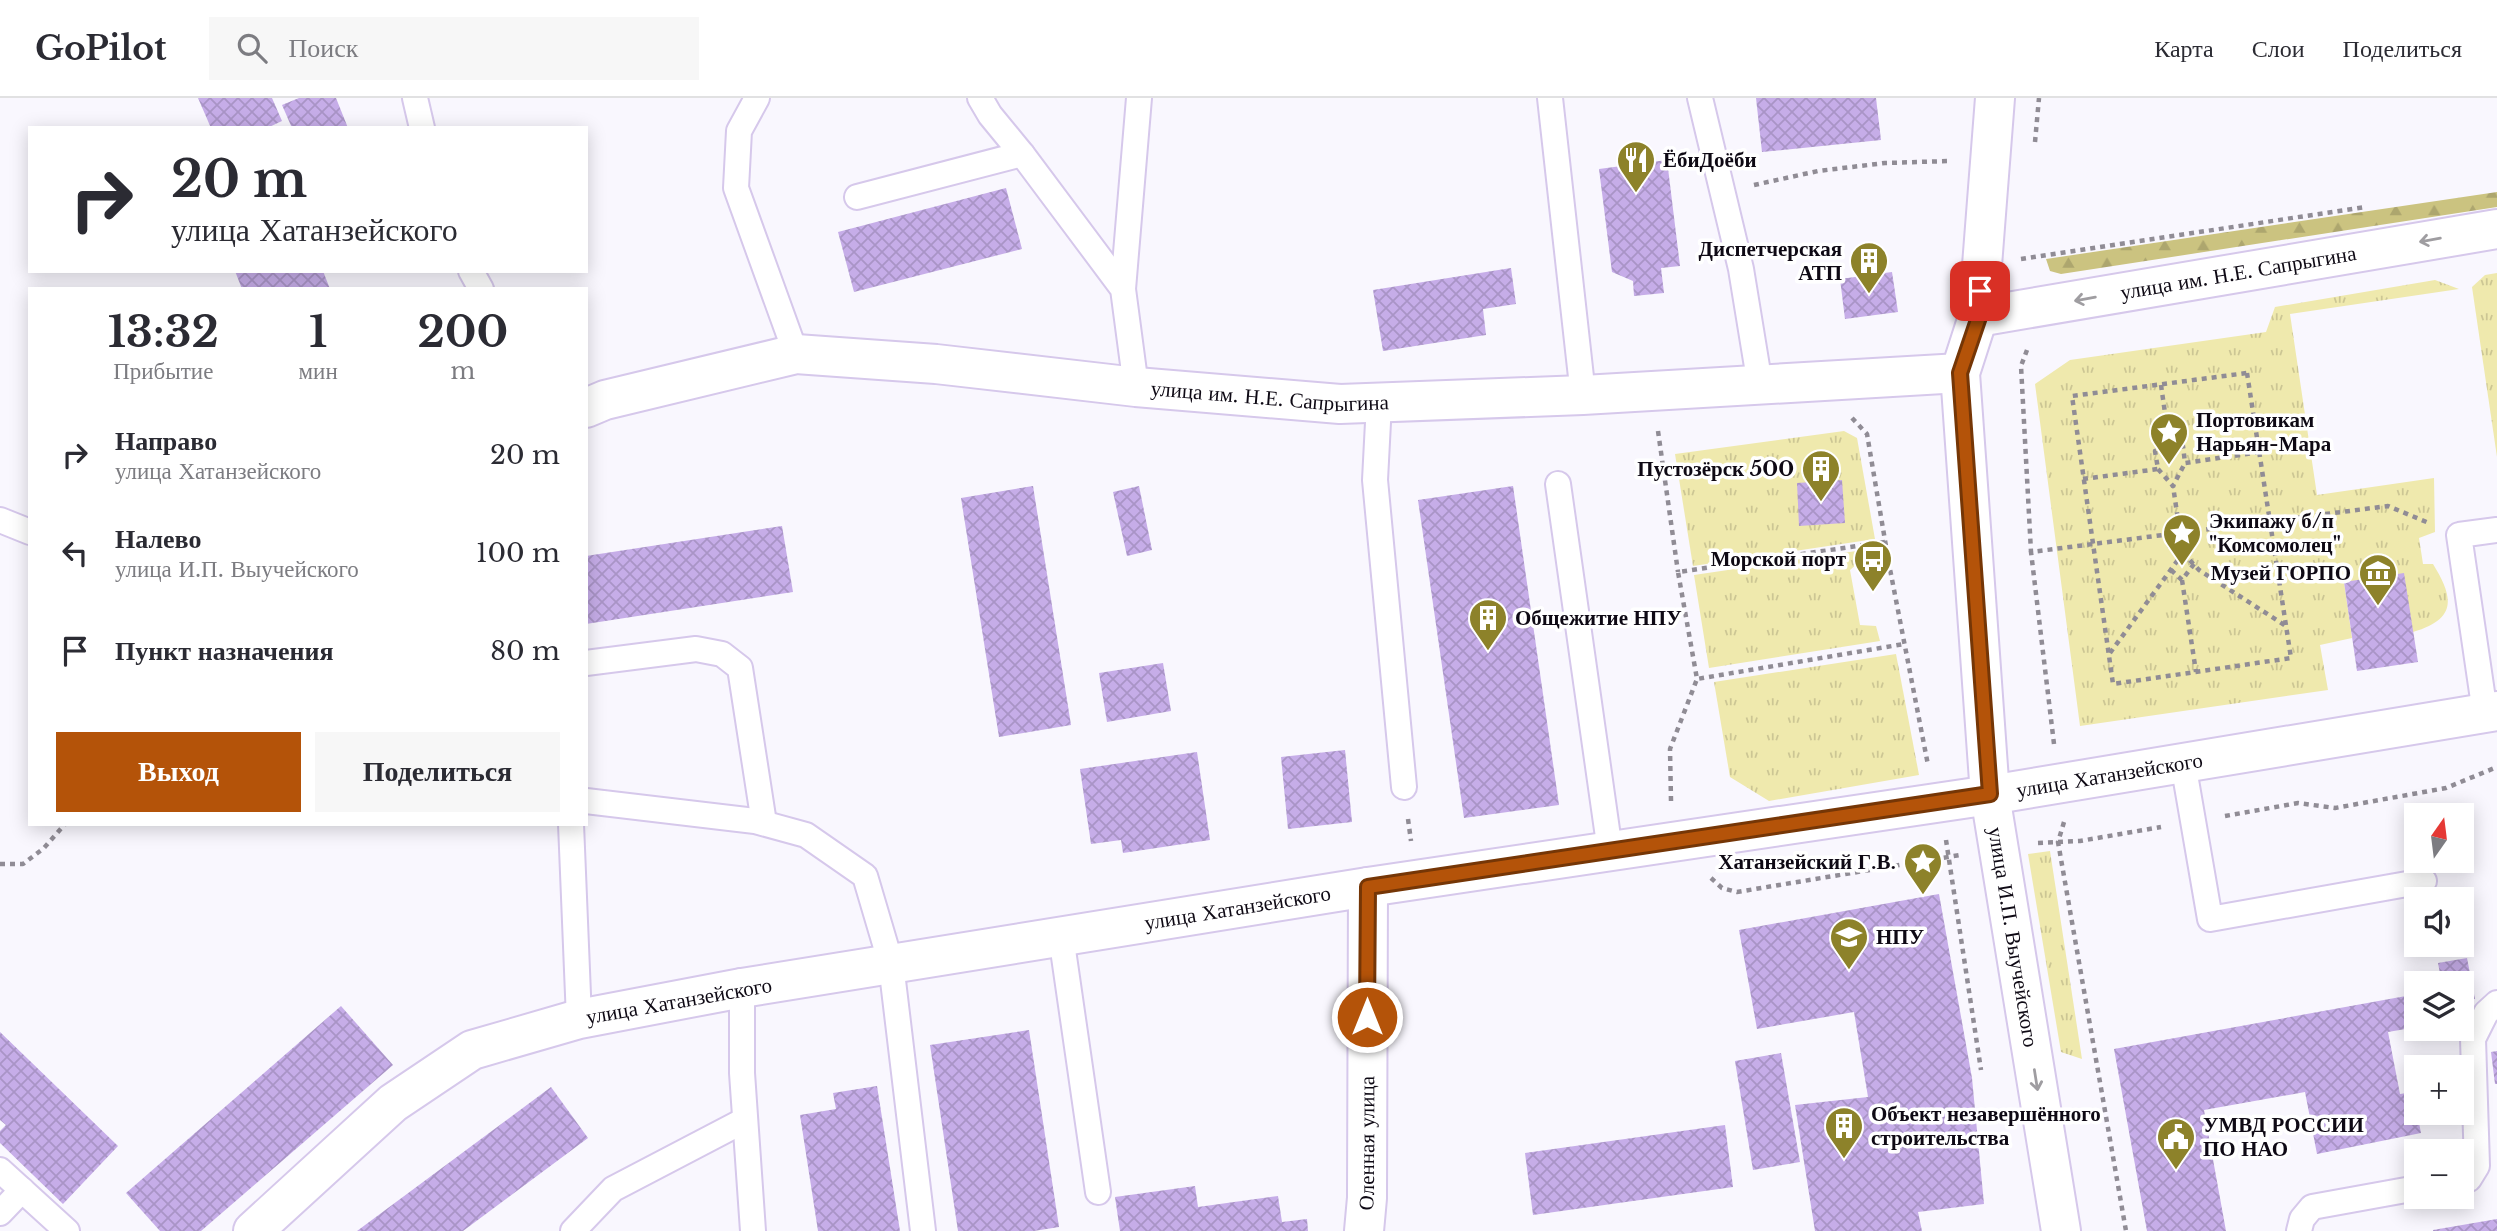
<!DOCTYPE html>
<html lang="ru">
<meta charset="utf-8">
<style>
:root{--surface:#fff;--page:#f7f7f7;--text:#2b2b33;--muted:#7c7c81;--line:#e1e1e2;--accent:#b45309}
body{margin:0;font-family:"Libre Baskerville",serif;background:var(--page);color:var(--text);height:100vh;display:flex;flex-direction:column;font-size:26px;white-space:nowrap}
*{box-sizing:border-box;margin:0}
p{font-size:23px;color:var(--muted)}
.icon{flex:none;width:38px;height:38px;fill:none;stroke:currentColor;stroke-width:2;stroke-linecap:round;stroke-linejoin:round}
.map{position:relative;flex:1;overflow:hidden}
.panel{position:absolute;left:28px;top:189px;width:560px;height:539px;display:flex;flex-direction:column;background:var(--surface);border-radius:0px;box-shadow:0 4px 18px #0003}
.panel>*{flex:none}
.top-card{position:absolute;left:28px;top:28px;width:560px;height:147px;border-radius:0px;box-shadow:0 4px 18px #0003;background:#fff;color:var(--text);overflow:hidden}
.needle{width:46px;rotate:14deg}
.fabs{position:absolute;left:2404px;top:705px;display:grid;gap:14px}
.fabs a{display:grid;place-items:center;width:70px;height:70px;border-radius:0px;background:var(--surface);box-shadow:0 4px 18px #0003;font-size:35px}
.pin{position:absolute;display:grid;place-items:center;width:60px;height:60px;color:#fff;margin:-30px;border-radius:14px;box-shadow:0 4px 10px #0006}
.me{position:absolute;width:77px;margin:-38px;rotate:0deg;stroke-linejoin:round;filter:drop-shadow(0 0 5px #0008)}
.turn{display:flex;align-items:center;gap:24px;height:147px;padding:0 28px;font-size:32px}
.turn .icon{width:91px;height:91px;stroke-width:2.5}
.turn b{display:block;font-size:49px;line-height:60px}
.eta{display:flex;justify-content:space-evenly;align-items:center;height:119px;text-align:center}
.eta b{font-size:42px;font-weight:800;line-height:49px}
.primary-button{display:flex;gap:14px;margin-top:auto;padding:14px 28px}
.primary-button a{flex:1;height:80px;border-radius:0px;background:var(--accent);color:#fff;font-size:28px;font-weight:800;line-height:80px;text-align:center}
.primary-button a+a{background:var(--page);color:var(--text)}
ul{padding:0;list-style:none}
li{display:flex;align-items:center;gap:21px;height:98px;padding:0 28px}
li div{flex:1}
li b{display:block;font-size:26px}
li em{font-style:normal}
header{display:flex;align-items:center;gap:42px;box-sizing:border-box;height:98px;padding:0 35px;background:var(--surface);border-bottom:2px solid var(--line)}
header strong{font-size:33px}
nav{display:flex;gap:38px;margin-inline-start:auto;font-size:24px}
.search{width:490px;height:63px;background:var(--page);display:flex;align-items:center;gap:18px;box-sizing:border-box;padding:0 24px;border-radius:0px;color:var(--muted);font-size:26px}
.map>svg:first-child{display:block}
</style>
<header>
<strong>GoPilot</strong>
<div class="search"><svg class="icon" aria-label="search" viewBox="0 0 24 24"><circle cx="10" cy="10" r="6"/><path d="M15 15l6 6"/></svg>Поиск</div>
<nav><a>Карта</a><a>Слои</a><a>Поделиться</a></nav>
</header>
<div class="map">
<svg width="2497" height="1133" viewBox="0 0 2497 1133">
<defs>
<pattern id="grass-tufts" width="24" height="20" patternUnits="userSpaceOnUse" patternTransform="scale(1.75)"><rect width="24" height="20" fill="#efe9ad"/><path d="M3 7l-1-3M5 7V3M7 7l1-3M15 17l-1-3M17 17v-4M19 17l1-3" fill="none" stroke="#ccc694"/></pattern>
<pattern id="forest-firs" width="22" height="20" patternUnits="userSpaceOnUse" patternTransform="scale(1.75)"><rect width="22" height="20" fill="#cbc380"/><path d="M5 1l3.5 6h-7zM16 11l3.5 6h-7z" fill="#ada66e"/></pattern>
<pattern id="building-cross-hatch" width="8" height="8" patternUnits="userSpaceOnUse" patternTransform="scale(1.75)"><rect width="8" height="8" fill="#c6ade8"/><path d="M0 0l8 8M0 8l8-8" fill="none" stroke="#a994c6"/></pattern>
</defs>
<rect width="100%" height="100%" fill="#f9f7fe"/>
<g fill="url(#grass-tufts)">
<polygon points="2497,175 2497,359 2472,189 2485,177"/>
<path d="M2435 182 2459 191 2290 216 2317 397 2434 380 2435 434 2419 440 2423 466H2433C2454 500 2457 521 2413 534L2344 484 2352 540 2320 547 2328 592 2080 628 2035 286 2070 262 2266 234 2275 209Z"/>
<polygon points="1844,333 1857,340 1875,441 1693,468 1675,356"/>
<polygon points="1863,452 1864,460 1850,472 1860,527 1876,528 1880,543 1709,570 1694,477"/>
<polygon points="1896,556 1919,677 1769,703 1730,679 1714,584"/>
<polygon points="2050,753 2082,961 2061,954 2028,756"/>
</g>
<polygon fill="url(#forest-firs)" points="2497,94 2497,109 2061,176 2050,173 2046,161"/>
<g fill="url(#building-cross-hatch)">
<polygon points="198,0 272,0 282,23 267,30 211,30"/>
<polygon points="299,0 336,0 348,30 292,30 282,7"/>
<polygon points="1756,0 1876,0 1881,42 1762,54"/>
<polygon points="1667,62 1680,168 1661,170 1664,195 1634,198 1633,183 1612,174 1599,71"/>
<polygon points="1006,90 1022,151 854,194 838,134"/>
<polygon points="1511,170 1516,206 1483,211 1486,237 1383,253 1373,192"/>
<polygon points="235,173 323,173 330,191 242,191"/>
<polygon points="1892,174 1898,214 1845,221 1840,181"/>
<polygon points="1842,382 1845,425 1799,428 1797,385"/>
<polygon points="1033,388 1071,627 999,639 961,400"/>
<polygon points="1139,388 1152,452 1127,458 1113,394"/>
<polygon points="1513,388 1559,707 1464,720 1418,402"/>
<polygon points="782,428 793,494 586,526 586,458"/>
<polygon points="2404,475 2418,564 2357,573 2344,484"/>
<polygon points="1163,565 1171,613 1107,624 1099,575"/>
<polygon points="1345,652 1352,724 1288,731 1281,659"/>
<polygon points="1197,654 1210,742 1123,755 1121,742 1091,746 1080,671"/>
<polygon points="1939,796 1972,980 1984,1106 1918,1114 1922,1133 1815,1133 1795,1007 1868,999 1854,914 1757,931 1739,832"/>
<polygon points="2467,860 2475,901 2462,903 2462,886 2442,886 2438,865"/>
<polygon points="2417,896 2417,929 2388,934 2400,996 2413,994 2421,1035 2317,1056 2305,994 2204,1012 2226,1133 2147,1133 2114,951"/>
<polygon points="341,908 393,967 201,1133 160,1133 126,1095"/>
<polygon points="1029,932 1059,1129 1034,1133 958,1133 930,947"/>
<polygon points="0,934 118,1048 63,1106 0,1045 0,1033 6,1027 0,1022"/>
<polygon points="2497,953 2497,986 2495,986 2491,954"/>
<polygon points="1781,955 1800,1064 1753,1072 1735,963"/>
<polygon points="877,988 900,1133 818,1133 800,1017 836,1011 833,995"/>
<polygon points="551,989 588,1040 463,1133 357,1133"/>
<polygon points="1725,1027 1733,1089 1533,1117 1525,1055"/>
<polygon points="1195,1088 1198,1109 1278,1098 1282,1124 1307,1121 1308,1133 1120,1133 1115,1099"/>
<polygon points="2497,1121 2497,1133 2433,1133 2433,1132"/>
</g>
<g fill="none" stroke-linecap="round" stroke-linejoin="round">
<defs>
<g id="lane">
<polyline points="415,0 422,30"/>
<polyline points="757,0 739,33 736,90 796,256"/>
<polyline points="980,0 990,17 1022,56 1123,191 1136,289"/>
<polyline points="1550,0 1583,297"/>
<polyline points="1700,0 1741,171 1760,287"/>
<polyline points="857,99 1022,56"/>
<polyline points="471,173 481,191"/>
<polyline points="1123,191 1139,0"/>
<polyline points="1379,305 1375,382 1404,689"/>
<polyline points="1558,386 1610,753"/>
<polyline points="0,422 30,434"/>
<polyline points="586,565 696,551 722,556 740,570 764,725"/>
<polyline points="2485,615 2459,437 2497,432"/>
<polyline points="2183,665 2210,821 2424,783"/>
<polyline points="586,703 755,723 806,737 865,778 891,866 923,1133"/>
<polyline points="571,726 579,921"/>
<polyline points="1061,838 1098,1094"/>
<polyline points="742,890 742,975 753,1133"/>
<polyline points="0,1072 67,1133"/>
<polyline points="2462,1083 2469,1081 2477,1068 2473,941 2486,915 2497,905"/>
<polyline points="0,1115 22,1092"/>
<polyline points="573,1133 613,1091 745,1022"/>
<polyline points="2299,1133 2302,1121 2312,1109 2417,1090"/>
</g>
<g id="street">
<path id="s1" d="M1978 219 2497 131"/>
<path id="s2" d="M586 310 605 302 796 256 936 266 1136 289 1340 306 1583 297 1960 275"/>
<polyline points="1990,697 1960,275 1978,219 1995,0"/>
<polyline points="253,1133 393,1005 472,952 579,921 742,890"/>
</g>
<g id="secondary">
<path id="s3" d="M1990 697 2061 1133"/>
<path id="s4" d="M742 890 1368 789 1990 697 2497 613"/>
<path id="s5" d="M1364 1133 1367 1100 1368 789"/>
</g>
</defs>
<use href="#lane" stroke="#d6c8eb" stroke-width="28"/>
<use href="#street" stroke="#d6c8eb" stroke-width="42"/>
<use href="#secondary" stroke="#d6c8eb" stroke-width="42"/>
<g stroke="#908c95" stroke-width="4.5" stroke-dasharray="5 5" stroke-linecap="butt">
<polyline points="2035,44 2039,0"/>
<polyline points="1754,87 1818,73 1885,65 1950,63"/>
<polyline points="2021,161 2365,109"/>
<polyline points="2027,252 2021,268 2031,454"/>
<polygon points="2247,275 2291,560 2113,586 2072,298"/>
<polyline points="2161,287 2170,350"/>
<polyline points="1852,320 1867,336 1889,466 1928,667"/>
<polyline points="1658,333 1678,474"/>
<polyline points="2158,371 2173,388 2185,365"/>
<polyline points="2083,381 2158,371 2155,353 2183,348 2185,365 2260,354"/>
<polyline points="1885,444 1678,474 1697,581 1904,546"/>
<polyline points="2183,455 2199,472 2286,528"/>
<polyline points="2171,472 2182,482 2194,466"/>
<polyline points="2182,482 2196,574"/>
<polyline points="2110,555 2183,455 2173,388"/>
<polyline points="2054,646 2031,454 2388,408 2429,425"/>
<polyline points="1671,703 1670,651 1697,581"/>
<polyline points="2225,718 2298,705 2335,710 2446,690 2497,669"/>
<polyline points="1408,721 1411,743"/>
<polyline points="2064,724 2058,744 2126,1133"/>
<polyline points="1946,742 1981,972"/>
<polyline points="2038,745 2080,743 2161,729"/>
<polyline points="0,766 23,766 44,750 65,726"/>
<polyline points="1711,780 1722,790 1737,794 1960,757"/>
</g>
<use href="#lane" stroke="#fff" stroke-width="24"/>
<use href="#street" stroke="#fff" stroke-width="38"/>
<use href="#secondary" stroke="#fff" stroke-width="38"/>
</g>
<defs><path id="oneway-shaft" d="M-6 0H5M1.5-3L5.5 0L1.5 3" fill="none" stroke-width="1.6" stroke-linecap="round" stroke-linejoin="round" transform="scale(1.75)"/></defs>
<g stroke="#9f9da1">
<use href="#oneway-shaft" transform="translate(2430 142) rotate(170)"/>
<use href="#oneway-shaft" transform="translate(2085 201) rotate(170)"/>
<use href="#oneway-shaft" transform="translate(2036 982) rotate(81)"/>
</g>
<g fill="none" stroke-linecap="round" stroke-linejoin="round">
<defs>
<polyline id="route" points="1367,919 1368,789 1990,696 1960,275 1979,219 1980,193"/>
</defs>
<use href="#route" stroke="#753606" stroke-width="18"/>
<use href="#route" stroke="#b45309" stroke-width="12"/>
</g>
<defs>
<symbol id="restaurant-pin" viewBox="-11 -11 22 30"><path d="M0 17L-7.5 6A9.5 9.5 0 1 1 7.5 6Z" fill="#8d822a" stroke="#fff"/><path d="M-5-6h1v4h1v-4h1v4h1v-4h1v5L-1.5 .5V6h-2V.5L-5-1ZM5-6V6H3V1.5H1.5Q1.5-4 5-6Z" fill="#fff"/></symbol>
<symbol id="building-pin" viewBox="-11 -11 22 30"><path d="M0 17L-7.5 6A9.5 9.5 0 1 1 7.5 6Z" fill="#8d822a" stroke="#fff"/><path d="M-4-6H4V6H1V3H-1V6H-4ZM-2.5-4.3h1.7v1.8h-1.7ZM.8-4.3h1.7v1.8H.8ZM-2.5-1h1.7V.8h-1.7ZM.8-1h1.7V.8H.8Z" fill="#fff"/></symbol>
<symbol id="sight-pin" viewBox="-11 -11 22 30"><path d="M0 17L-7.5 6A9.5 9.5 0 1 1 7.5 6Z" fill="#8d822a" stroke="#fff"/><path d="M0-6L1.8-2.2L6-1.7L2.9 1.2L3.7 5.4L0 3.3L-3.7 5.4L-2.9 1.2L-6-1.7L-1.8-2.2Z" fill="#fff"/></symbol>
<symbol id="bus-pin" viewBox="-11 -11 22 30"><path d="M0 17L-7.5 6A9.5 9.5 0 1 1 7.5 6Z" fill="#8d822a" stroke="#fff"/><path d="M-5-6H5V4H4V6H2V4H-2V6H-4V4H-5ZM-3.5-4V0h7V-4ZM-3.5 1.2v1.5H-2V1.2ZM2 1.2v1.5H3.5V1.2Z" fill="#fff"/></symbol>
<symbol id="museum-pin" viewBox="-11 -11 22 30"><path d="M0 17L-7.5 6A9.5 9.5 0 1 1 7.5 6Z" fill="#8d822a" stroke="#fff"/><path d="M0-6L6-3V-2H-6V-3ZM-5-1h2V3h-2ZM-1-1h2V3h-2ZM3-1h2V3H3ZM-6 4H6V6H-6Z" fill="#fff"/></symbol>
<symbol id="university-pin" viewBox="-11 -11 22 30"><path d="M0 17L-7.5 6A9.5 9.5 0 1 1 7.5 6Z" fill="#8d822a" stroke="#fff"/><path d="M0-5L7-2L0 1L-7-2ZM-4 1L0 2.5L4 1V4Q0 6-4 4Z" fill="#fff"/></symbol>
<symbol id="civic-pin" viewBox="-11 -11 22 30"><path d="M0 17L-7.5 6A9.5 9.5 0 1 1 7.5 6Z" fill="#8d822a" stroke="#fff"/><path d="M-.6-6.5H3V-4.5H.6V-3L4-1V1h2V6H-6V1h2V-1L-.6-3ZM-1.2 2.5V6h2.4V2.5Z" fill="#fff"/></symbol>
</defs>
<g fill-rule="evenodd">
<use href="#restaurant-pin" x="1614" y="40" width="44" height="60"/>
<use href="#building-pin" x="1847" y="141" width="44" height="60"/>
<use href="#sight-pin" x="2147" y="312" width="44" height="60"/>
<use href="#building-pin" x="1799" y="349" width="44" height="60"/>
<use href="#sight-pin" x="2160" y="413" width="44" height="60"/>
<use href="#bus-pin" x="1851" y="439" width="44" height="60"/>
<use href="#museum-pin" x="2356" y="453" width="44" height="60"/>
<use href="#building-pin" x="1466" y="498" width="44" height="60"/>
<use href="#sight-pin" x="1901" y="742" width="44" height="60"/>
<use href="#university-pin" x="1827" y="817" width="44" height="60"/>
<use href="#building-pin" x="1822" y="1006" width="44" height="60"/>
<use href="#civic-pin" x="2154" y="1017" width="44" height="60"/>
</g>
<g text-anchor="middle" stroke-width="7" stroke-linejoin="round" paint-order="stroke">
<g font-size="21" font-weight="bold" fill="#0e0914" stroke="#fff" text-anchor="start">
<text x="1663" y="69">ЁбиДоёби</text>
<text x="1842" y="158" text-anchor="end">Диспетчерская<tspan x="1842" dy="24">АТП</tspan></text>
<text x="2196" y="329">Портовикам<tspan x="2196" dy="24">Нарьян-Мара</tspan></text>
<text x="1794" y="378" text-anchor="end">Пустозёрск 500</text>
<text x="2209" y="430">Экипажу б/п<tspan x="2209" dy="24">"Комсомолец"</tspan></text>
<text x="1846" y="468" text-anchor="end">Морской порт</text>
<text x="2351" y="482" text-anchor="end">Музей ГОРПО</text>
<text x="1515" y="527">Общежитие НПУ</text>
<text x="1896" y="771" text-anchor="end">Хатанзейский Г.В.</text>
<text x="1876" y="846">НПУ</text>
<text x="1871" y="1023">Объект незавершённого<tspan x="1871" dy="24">строительства</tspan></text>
<text x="2203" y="1034">УМВД РОССИИ<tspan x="2203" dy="24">ПО НАО</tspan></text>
</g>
<g font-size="21" fill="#0e0914" stroke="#fff">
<text dy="7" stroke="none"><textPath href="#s1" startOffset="264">улица им. Н.Е. Сапрыгина</textPath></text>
<text dy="7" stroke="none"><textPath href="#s2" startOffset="693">улица им. Н.Е. Сапрыгина</textPath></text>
<text dy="7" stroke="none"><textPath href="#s4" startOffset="1384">улица Хатанзейского</textPath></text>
<text dy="7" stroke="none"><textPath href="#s4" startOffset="502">улица Хатанзейского</textPath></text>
<text dy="7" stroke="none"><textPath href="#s3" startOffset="144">улица И.П. Выучейского</textPath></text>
<text transform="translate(679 903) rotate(-10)" y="7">улица Хатанзейского</text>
<text dy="7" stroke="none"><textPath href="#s5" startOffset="88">Оленная улица</textPath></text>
</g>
</g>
</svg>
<div class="fabs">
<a><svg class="needle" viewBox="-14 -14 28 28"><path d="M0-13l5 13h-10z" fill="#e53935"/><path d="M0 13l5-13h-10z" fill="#7c7c81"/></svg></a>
<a><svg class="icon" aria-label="sound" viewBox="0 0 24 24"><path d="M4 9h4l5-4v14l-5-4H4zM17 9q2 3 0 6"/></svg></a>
<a><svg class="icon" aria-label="layers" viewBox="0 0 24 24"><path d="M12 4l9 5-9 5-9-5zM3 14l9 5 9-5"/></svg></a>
<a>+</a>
<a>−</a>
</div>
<div class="pin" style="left:1980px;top:193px;background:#d93025"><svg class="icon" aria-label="arrive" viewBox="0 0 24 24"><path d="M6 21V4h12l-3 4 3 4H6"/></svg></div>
<svg class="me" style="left:1367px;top:919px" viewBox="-20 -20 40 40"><circle r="17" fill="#b45309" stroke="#fff" stroke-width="3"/><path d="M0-11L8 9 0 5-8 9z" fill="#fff"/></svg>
<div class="top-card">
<div class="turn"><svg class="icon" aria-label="right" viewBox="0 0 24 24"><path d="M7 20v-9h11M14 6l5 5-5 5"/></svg><div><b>20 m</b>улица Хатанзейского</div></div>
</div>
<section class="panel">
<div class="eta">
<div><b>13:32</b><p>Прибытие</p></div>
<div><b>1</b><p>мин</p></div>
<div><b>200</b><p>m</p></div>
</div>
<ul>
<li><svg class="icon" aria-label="right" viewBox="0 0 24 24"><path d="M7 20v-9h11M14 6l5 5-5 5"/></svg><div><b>Направо</b><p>улица Хатанзейского</p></div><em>20 m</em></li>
<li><svg class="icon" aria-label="left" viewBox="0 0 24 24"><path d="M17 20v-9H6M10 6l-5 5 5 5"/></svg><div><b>Налево</b><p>улица И.П. Выучейского</p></div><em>100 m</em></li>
<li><svg class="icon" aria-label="arrive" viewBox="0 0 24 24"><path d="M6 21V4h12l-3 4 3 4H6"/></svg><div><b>Пункт назначения</b></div><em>80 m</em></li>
</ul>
<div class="primary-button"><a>Выход</a><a>Поделиться</a></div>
</section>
</div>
